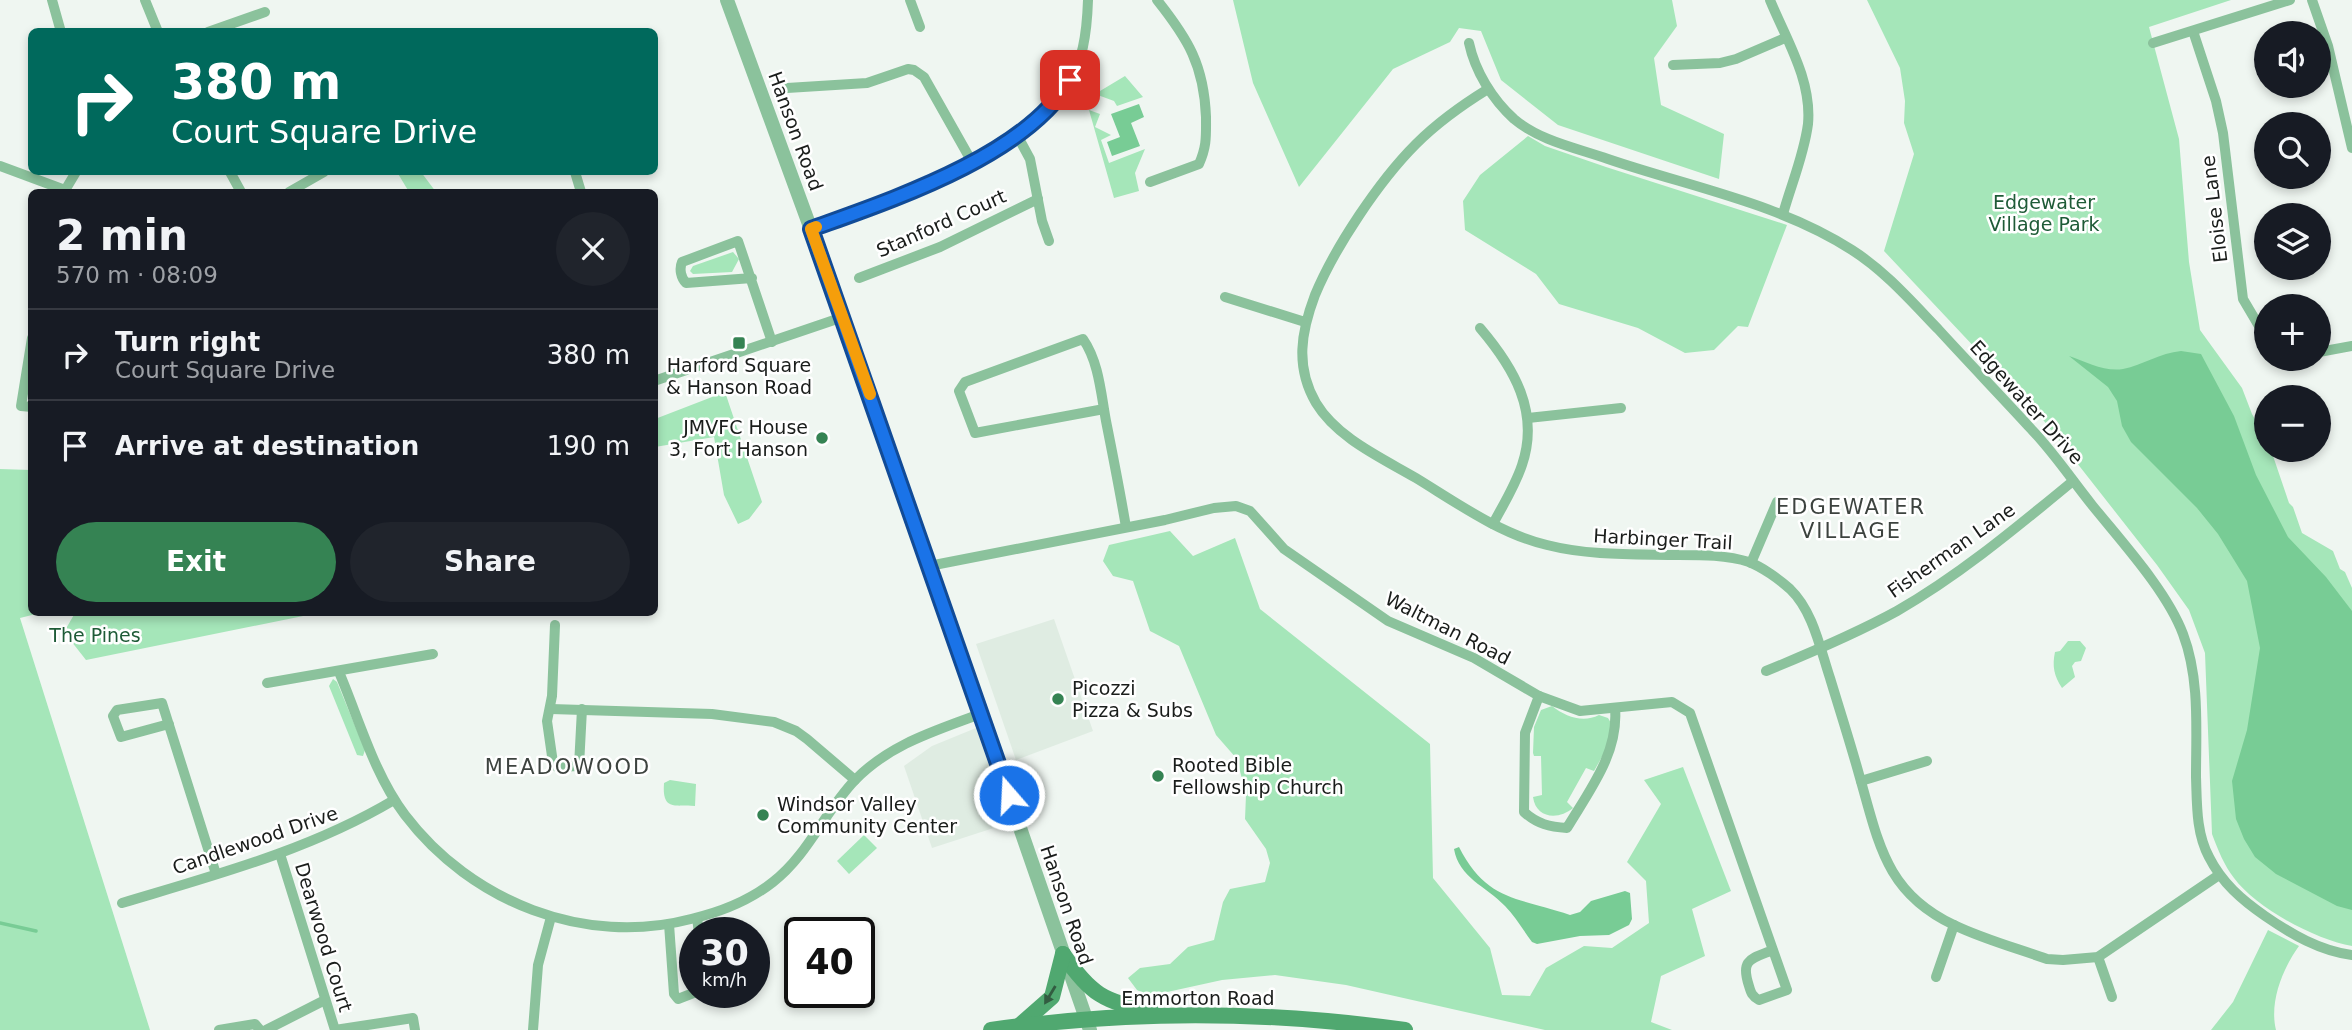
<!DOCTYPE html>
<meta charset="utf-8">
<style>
:root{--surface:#171b24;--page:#20242c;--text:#f1f3f6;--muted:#9ea1a6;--line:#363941;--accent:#358353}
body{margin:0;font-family:"DejaVu Sans",sans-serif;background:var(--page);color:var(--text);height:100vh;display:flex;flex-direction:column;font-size:26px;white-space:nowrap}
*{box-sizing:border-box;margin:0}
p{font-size:23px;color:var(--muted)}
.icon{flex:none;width:38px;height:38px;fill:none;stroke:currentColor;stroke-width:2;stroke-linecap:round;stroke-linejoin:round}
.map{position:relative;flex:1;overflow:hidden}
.side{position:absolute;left:28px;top:189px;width:630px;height:427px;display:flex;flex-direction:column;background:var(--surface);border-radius:10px;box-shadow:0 4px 10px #0003}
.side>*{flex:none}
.top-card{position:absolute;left:28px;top:28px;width:630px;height:147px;border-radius:10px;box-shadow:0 4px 10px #0003;background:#00695c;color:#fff;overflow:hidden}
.buttons{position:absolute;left:2254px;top:21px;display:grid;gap:14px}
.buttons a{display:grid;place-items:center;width:77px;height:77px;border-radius:50%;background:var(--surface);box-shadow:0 4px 10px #0003;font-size:35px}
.speed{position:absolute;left:679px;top:917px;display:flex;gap:14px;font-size:35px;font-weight:700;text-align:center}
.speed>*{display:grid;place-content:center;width:91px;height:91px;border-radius:50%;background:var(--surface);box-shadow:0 4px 10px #0003;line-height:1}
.speed small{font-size:18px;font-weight:400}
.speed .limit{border:4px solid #111;border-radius:10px;background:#fff;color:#111}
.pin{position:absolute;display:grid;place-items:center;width:60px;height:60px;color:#fff;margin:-30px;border-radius:14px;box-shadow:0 4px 10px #0006}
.me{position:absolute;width:77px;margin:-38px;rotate:341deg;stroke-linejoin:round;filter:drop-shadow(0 0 5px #0008)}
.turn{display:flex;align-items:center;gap:24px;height:147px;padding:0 28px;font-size:32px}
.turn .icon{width:91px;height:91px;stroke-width:2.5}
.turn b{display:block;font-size:49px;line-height:60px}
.round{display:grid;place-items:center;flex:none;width:74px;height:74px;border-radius:37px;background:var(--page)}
.headline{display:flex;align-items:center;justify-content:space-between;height:119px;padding:0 28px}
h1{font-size:42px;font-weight:600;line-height:52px}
.cta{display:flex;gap:14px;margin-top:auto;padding:14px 28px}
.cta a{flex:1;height:80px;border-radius:42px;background:var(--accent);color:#fff;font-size:28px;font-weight:600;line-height:80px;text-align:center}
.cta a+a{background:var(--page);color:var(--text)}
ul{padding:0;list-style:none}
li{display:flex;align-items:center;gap:21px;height:91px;padding:0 28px;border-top:2px solid var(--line)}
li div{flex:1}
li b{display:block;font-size:26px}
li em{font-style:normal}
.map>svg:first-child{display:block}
</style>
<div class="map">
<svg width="2352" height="1030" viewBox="0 0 2352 1030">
<rect width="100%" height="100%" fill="#eff6f1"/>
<g fill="#dfece2">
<polygon points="1054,619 1093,731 1016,760 976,644"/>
<polygon points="976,728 1009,823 932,848 904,766 932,746"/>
</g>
<g fill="#a5e6b9">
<polygon points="1233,0 1672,0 1677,26 1654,58 1661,105 1724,134 1719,179 1558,125 1501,80 1481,31 1459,28 1450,42 1393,69 1299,187 1253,83"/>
<path d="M1867 0H2231L2149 27 2179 139 2189 262 2200 330 2242 388 2252 414 2266 438V450H2271L2289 503 2293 507 2302 533 2333 551 2340 569 2345 572 2352 588V946C2316 940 2256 908 2234 878 2224 865 2218 850 2212 834L2205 653 2189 610 2157 565 2044 421 1884 251 1914 154 1904 123 1905 101 1900 68Z"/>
<polygon points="1125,76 1143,97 1117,106 1114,101 1095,94"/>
<polygon points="1089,110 1100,114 1095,127 1111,135 1101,140 1109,163 1145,149 1135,173 1139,191 1114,198"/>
<polygon points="1528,136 1545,146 1606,167 1787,225 1748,327 1738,326 1714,350 1685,353 1638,328 1559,304 1536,274 1465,230 1463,201 1480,175"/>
<polygon points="397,172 421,172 436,192 409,192"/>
<polygon points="733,252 739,259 732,272 693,274 690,271 693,266"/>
<polygon points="725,392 762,502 749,519 738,524 724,495 714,437 655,447 655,419"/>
<polygon points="0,469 31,470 32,612 40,613 20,618 150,1030 0,1030"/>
<polygon points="1170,531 1193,556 1235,538 1260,609 1430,744 1433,878 1490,948 1502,995 1530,996 1546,968 1584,946 1612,948 1649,923 1646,881 1627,862 1661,804 1644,780 1683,767 1731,891 1692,909 1705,956 1661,976 1651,1022 1672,1030 1545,1030 1346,985 1275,975 1222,980 1149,996 1137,990 1128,978 1140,968 1170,964 1188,947 1214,940 1223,902 1230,889 1265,882 1270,863 1266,849 1245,819 1246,795 1237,759 1216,735 1179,646 1150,631 1133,581 1113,576 1103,561 1109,545"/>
<polygon points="75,613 75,612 318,613 86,660 64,632"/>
<path d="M2068 641H2080L2086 648 2081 661 2075 662 2072 666 2075 677 2062 688C2054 676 2052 666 2055 652L2060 651Z"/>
<polygon points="333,679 337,682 365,750 363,756 357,755 329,686"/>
<path d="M1552 706C1566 717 1583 723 1599 715L1608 718 1611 723 1607 748 1594 771 1586 768 1567 802 1573 808C1559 820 1536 819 1533 797L1542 795 1541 756H1534L1533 753 1534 727 1541 710Z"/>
<path d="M670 780 696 784 695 806C673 805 662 810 664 783Z"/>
<polygon points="864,835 877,848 849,874 837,861"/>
<path d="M2268 930 2299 946C2283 968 2269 1002 2276 1030H2211L2233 1002Z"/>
</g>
<g fill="#78cc95">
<polygon points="1139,104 1144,117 1131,123 1140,146 1112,156 1107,142 1120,137 1111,114"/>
<path d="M2181 351 2201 354 2234 416 2256 475 2288 537 2326 577 2352 611V910L2337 906 2276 874 2255 857 2244 839 2236 819 2232 781 2247 730 2260 648 2247 581 2218 534 2197 508 2131 442 2122 426 2117 401 2108 387 2069 356C2086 362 2105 372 2123 369 2143 365 2160 353 2181 351Z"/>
<path d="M1459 847C1487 902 1518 897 1570 915L1580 912 1591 901 1625 891 1630 893 1632 919 1629 925 1609 935 1580 936 1537 944 1532 942C1523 930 1515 916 1505 906 1486 886 1459 878 1454 849Z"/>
</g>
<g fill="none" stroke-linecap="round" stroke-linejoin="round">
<polyline stroke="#78cc95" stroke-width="3.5" points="0,923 36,931"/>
<g stroke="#8bc29c" stroke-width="10">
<polyline points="52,0 61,32"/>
<polyline points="145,0 158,32"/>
<polyline points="910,0 920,27"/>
<path d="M1770 0C1786 39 1812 80 1808 124 1804 155 1791 185 1783 214"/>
<polyline points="2312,0 2328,46 2352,148"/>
<polyline points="2193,31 2216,101 2223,133 2243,299 2266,338"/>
<polyline points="208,32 265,12"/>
<path d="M1469 43C1475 71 1492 99 1514 119 1540 141 1577 148 1608 159 1690 187 1779 203 1852 250 1885 271 1911 301 1938 329 1969 363 2001 396 2032 430 2054 453 2072 480 2092 505 2121 541 2167 591 2183 634 2200 679 2196 729 2196 777 2197 804 2196 833 2209 857 2222 883 2242 900 2265 916 2291 934 2320 951 2352 955"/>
<polyline points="2153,43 2290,0"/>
<polyline points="1673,65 1720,63 1736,59 1785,38"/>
<polyline points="787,88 867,83 908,69 914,70 924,77 972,162"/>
<path d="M1488 89C1462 105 1438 122 1416 144 1379 181 1335 247 1315 295 1301 332 1295 367 1316 403 1337 438 1382 458 1416 478 1457 503 1500 534 1547 545 1590 556 1635 554 1679 555 1702 555 1727 555 1749 562 1762 567 1779 579 1790 589 1813 611 1820 648 1830 678 1840 711 1851 745 1860 778 1879 844 1886 893 1954 925 1983 939 2016 948 2047 959L2063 960 2098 957 2219 875"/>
<polyline points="1017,135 1030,159 1042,221 1049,241"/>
<polyline points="0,166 65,190"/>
<polyline points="230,172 241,192"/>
<polyline points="575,172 581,192"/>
<path d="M1150 182 1199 164C1207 146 1206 136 1206 117 1204 65 1188 39 1157 0"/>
<polyline points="64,192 76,172"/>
<polyline points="289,192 324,172"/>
<path d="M811 229C847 216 883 204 917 190 944 179 969 164 993 149 1018 134 1045 116 1064 92 1083 66 1087 31 1088 0"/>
<path d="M752 278 686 283C681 278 679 269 682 262L738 241 772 342"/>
<polyline points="859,278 940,247 1038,199"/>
<polyline points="1225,297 1305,322"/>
<path d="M1480 328C1514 368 1540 412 1522 465 1515 486 1503 505 1493 524"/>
<polyline points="32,338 21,406 32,407"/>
<polyline points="2319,352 2352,346"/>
<polyline points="654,381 843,317"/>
<path d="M1104 409 975 433 959 391 965 382 1083 339C1099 362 1101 394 1106 421 1113 456 1120 492 1126 527"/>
<polyline points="1528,418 1621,408"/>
<polyline points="1751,563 1777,502"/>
<path d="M929 566 1165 520 1214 508 1236 506 1250 511 1284 549 1388 621 1474 658 1539 696 1580 711 1672 702 1690 713 1787 990 1759 1000C1752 996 1751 993 1749 986 1740 959 1751 959 1773 950"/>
<polyline points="555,625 552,696 547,721 553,763 557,767 579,766 582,709"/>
<path d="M1766 671C1810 653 1855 634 1897 611 1960 575 2017 527 2073 481"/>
<path d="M339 672C359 719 374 774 405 815 471 902 585 947 691 919 721 912 749 901 773 882 808 855 825 811 855 780 890 744 935 731 980 714"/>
<polyline points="267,683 433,654"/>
<path d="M1539 696 1525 733 1524 812C1537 824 1550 827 1567 828 1589 791 1619 753 1615 708"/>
<polyline points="551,709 712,714 774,722 796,731 807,739 855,780"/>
<path d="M169 724 121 737 113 716 117 710 162 703C180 760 198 817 216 874"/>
<polyline points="1861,781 1927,761"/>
<polyline points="280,854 335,1030"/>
<path d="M122 903C215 875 310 850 394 800"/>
<polyline points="697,918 699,933"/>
<polyline points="669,924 674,994 678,999 696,992"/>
<polyline points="2098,957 2112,997"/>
<polyline points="1936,977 1954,925"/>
<polyline points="219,1030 255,1024 260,1030"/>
<polyline points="266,1030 325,1000"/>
<polyline points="335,1030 413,1018 415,1030"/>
<polyline points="533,1030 538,965 551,917"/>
</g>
<polyline stroke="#8bc29c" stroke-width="14" points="727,0 843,317 1090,1030"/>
<g stroke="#50a870" stroke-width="16">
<path d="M1063 954C1090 994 1104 1002 1151 1011"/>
<polyline points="1019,1026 1052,997 1063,954"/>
<path d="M991 1030C1127 1010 1269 1011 1405 1030"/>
</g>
</g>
<defs><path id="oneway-solid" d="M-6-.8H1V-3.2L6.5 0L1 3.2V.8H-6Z" transform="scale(1.75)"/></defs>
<use fill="#325c41" href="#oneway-solid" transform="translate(1050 995) rotate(121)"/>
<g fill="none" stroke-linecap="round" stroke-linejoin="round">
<defs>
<path id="route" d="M1009 795 811 229C891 200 1026 156 1070 80"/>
</defs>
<use href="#route" stroke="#114b97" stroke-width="18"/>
<use href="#route" stroke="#1a73e8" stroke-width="12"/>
<polyline stroke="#f59e0b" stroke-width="12" points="816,227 811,229 870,394"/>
</g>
<g fill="#358353" stroke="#fff" stroke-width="2.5">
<rect x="732" y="336" width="14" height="14" rx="3.5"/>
<circle cx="822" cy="438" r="7"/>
<circle cx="1058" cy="699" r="7"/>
<circle cx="1158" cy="776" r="7"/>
<circle cx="763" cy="815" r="7"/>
</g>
<g text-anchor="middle" stroke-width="5" stroke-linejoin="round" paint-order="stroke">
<g font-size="19" fill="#1a1d1b" stroke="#fff">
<text transform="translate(796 131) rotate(70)" y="7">Hanson Road</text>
<text transform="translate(2214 209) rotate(-97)" y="7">Eloise Lane</text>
<text transform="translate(941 223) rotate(-24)" y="7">Stanford Court</text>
<text transform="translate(2027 402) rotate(48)" y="7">Edgewater Drive</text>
<text transform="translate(1663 539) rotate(3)" y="7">Harbinger Trail</text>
<text transform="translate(1951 550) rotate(-35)" y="7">Fisherman Lane</text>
<text transform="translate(1448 628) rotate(27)" y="7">Waltman Road</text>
<text transform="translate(255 840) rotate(-19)" y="7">Candlewood Drive</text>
<text transform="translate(1067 905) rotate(71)" y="7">Hanson Road</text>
<text transform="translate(324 937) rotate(73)" y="7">Dearwood Court</text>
<text x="1198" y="1005">Emmorton Road</text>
</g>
<g font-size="19" fill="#1e5b37" stroke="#fff">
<text x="2044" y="209">Edgewater<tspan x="2044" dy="22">Village Park</tspan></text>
<text x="95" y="642">The Pines</text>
</g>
<g font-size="19" fill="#1a1d1b" stroke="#fff" text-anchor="start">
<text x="739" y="372" text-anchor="middle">Harford Square<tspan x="739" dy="22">&amp; Hanson Road</tspan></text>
<text x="808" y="434" text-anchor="end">JMVFC House<tspan x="808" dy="22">3, Fort Hanson</tspan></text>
<text x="1072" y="695">Picozzi<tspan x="1072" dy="22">Pizza &amp; Subs</tspan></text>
<text x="1172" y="772">Rooted Bible<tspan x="1172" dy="22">Fellowship Church</tspan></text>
<text x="777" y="811">Windsor Valley<tspan x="777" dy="22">Community Center</tspan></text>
</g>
<g font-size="21" letter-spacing="2" fill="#3d433f" stroke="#fff">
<text x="1851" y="514">EDGEWATER<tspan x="1851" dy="24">VILLAGE</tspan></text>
<text x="568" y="774">MEADOWOOD</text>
</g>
</g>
</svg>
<div class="buttons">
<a><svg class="icon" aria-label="sound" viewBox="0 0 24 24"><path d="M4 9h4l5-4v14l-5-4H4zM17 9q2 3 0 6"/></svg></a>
<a><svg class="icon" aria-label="search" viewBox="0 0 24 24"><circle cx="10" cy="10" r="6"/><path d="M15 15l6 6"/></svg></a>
<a><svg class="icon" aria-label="layers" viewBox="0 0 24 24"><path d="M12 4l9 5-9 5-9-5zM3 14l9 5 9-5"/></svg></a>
<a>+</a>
<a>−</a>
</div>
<div class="speed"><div>30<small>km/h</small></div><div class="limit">40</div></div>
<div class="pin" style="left:1070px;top:80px;background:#d93025"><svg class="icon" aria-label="arrive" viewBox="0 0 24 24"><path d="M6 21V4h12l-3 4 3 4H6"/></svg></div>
<svg class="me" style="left:1009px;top:795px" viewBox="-20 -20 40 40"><circle r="17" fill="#1a73e8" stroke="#fff" stroke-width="3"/><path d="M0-11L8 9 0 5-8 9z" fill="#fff"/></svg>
<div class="top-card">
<div class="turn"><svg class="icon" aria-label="right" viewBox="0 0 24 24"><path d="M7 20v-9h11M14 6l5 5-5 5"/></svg><div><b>380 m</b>Court Square Drive</div></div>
</div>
<section class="side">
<div class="headline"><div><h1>2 min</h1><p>570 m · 08:09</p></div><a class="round"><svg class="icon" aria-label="close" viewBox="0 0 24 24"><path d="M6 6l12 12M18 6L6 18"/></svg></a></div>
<ul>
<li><svg class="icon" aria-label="right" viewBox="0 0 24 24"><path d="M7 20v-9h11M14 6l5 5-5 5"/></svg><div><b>Turn right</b><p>Court Square Drive</p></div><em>380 m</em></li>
<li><svg class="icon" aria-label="arrive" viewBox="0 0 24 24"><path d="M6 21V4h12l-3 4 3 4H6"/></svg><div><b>Arrive at destination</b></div><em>190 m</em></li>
</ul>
<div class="cta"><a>Exit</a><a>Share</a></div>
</section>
</div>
